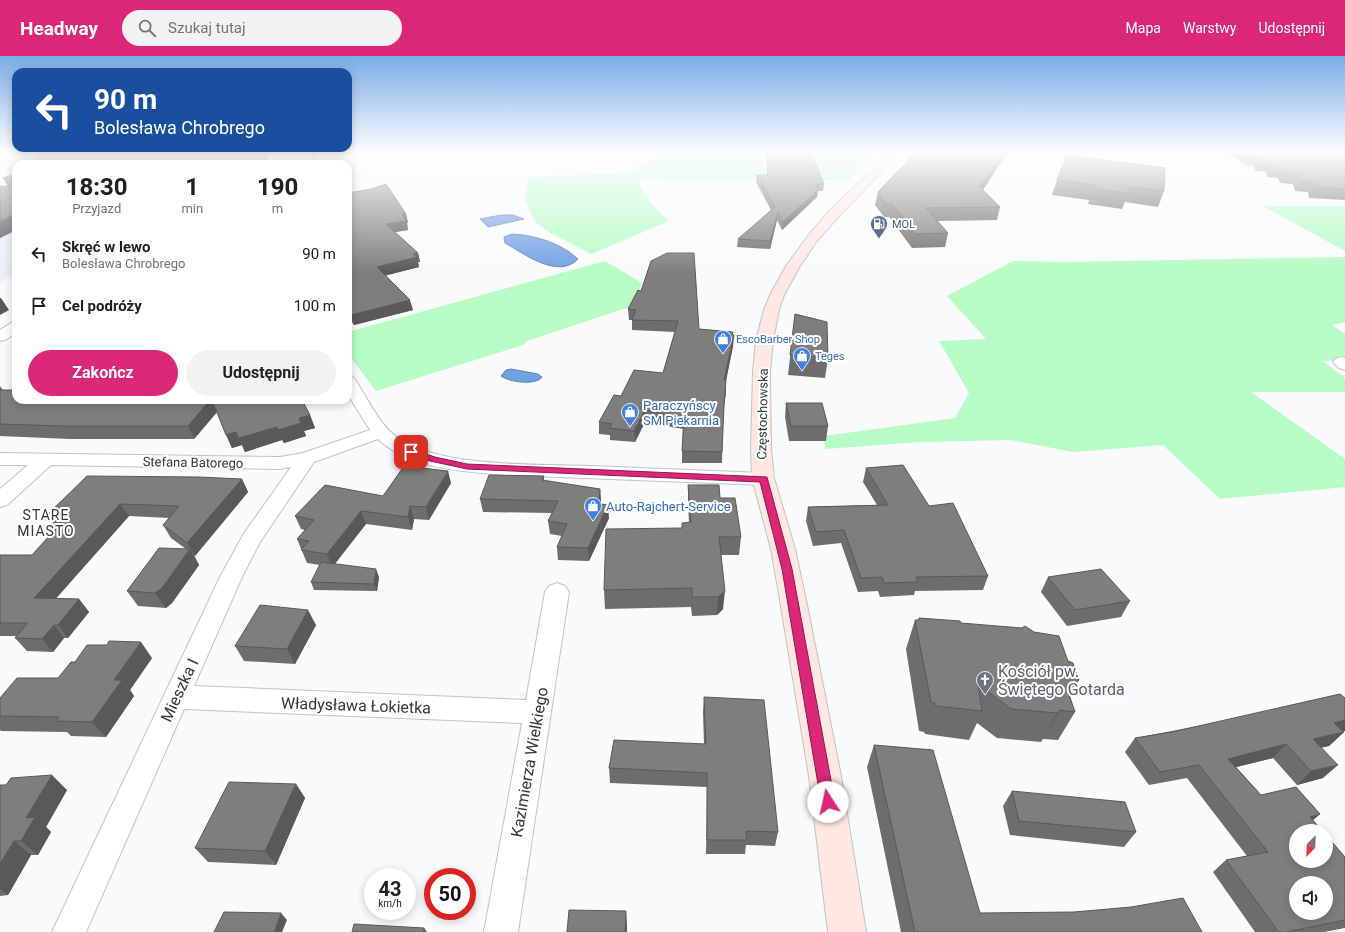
<!DOCTYPE html>
<html lang="pl">
<meta charset="utf-8">
<style>
:root{--surface:#fff;--page:#f2f2f2;--text:#202124;--muted:#757577;--accent:#db2777}
body{margin:0;font-family:Roboto,sans-serif;background:var(--page);color:var(--text);height:100vh;display:flex;flex-direction:column;font-size:15px;white-space:nowrap}
*{box-sizing:border-box;margin:0}
p{font-size:13px;color:var(--muted)}
.icon{flex:none;width:22px;height:22px;fill:none;stroke:currentColor;stroke-width:2;stroke-linecap:round;stroke-linejoin:round}
.map{position:relative;flex:1;overflow:hidden}
.panel{position:absolute;left:12px;top:104px;width:340px;height:244px;display:flex;flex-direction:column;background:var(--surface);border-radius:12px;box-shadow:0 2px 10px #0003}
.panel>*{flex:none}
.hud{position:absolute;left:12px;top:12px;width:340px;height:84px;border-radius:12px;box-shadow:0 2px 10px #0003;background:#1a4fa0;color:#fff;overflow:hidden}
.needle{width:26px;rotate:203deg}
.controls{position:absolute;left:1289px;top:768px;display:grid;gap:8px}
.controls a{display:grid;place-items:center;width:44px;height:44px;border-radius:50%;background:var(--surface);box-shadow:0 2px 10px #0003;font-size:20px}
.speed{position:absolute;left:364px;top:812px;display:flex;gap:8px;font-size:20px;font-weight:700;text-align:center}
.speed>*{display:grid;place-content:center;width:52px;height:52px;border-radius:50%;background:var(--surface);box-shadow:0 2px 10px #0003;line-height:1}
.speed small{font-size:10px;font-weight:400}
.speed .limit{border:6px solid #d22;background:#fff;color:#111}
.pin{position:absolute;display:grid;place-items:center;width:34px;height:34px;color:#fff;margin:-17px;border-radius:8px;box-shadow:0 2px 6px #0006}
.me{position:absolute;width:44px;margin:-22px;rotate:350deg;stroke-linejoin:round;filter:drop-shadow(0 0 3px #0008)}
.turn{display:flex;align-items:center;gap:14px;height:84px;padding:0 16px;font-size:18px}
.turn .icon{width:52px;height:52px;stroke-width:2.5}
.turn b{display:block;font-size:28px;line-height:34px}
.eta{display:flex;justify-content:space-evenly;align-items:center;height:68px;text-align:center}
.eta b{font-size:24px;font-weight:700;line-height:28px}
.primary-button{display:flex;gap:8px;margin-top:auto;padding:8px 16px}
.primary-button a{flex:1;height:46px;border-radius:24px;background:var(--accent);color:#fff;font-size:16px;font-weight:700;line-height:46px;text-align:center}
.primary-button a+a{background:var(--page);color:var(--text)}
ul{padding:0;list-style:none}
li{display:flex;align-items:center;gap:12px;height:52px;padding:0 16px}
li div{flex:1}
li b{display:block;font-size:15px}
li em{font-style:normal}
header{display:flex;align-items:center;gap:24px;box-sizing:border-box;height:56px;padding:0 20px;background:var(--accent);color:#fff}
header strong{font-size:19px}
nav{display:flex;gap:22px;margin-inline-start:auto;font-size:14px}
.search{width:280px;height:36px;background:var(--page);display:flex;align-items:center;gap:10px;box-sizing:border-box;padding:0 14px;border-radius:22px;color:var(--muted);font-size:15px}
.map>svg:first-child{display:block}
</style>
<header>
<strong>Headway</strong>
<div class="search"><svg class="icon" aria-label="search" viewBox="0 0 24 24"><circle cx="10" cy="10" r="6"/><path d="M15 15l6 6"/></svg>Szukaj tutaj</div>
<nav><a>Mapa</a><a>Warstwy</a><a>Udostępnij</a></nav>
</header>
<div class="map">
<svg width="1345" height="876" viewBox="0 0 1345 876">
<rect width="100%" height="100%" fill="#f9fafc"/>
<polygon fill="#eaeff8" points="16,174 16,218 0,226 0,181"/>
<g fill="#b6fcc4">
<path d="M670 95H879L848 124 640 123 639 125C642 141 657 154 669 165L591 198 549 176 534 165 525 142 529 121 626 117 631 115 647 104Z"/>
<polygon points="1263,150 1345,150 1345,195"/>
<polygon points="1345,201 1345,266 1332,269 1345,278 1345,304 1323,305 1345,322 1345,336 1251,336 1345,403 1345,431 1220,443 1163,389 1073,396 1011,384 921,386 825,393 824,380 955,362 969,337 939,285 986,283 947,240 1013,205 1064,206"/>
<polygon points="605,205 642,227 632,250 527,285 523,289 376,335 348,298 348,276"/>
</g>
<g fill="#72a1e3" stroke="#6182b0">
<polygon points="501,159 513,159 524,163 488,171 480,163"/>
<path d="M512 178C535 179 561 187 578 203 558 224 523 197 505 187L504 181Z"/>
<path d="M511 313 538 318 542 321C536 330 509 326 501 320L506 314Z"/>
</g>
<g fill="none" stroke-linecap="round" stroke-linejoin="round">
<polygon fill="#6182b0" fill-rule="evenodd" points="309,95 313,95 315,104 313,104"/>
<defs>
<g id="street">
<polygon points="290,95 298,95 298,108 288,108"/>
<polygon points="16,266 16,277 5,284 0,285 0,274 11,267"/>
<polygon points="1341,301 1345,302 1345,314 1339,312 1333,306 1335,303"/>
<path d="M348 320 354 322C368 342 378 368 398 382 441 412 539 408 591 410 648 412 706 415 763 417L770 419 773 423 770 427 763 429 507 419C466 416 409 413 378 383L314 406 260 486 242 521 194 630 526 644 545 536 549 530 557 527 565 530 569 536 518 876H484L522 667 184 653 86 876H52L220 521 243 479 291 411 280 413 51 409 7 449 0 451V433L28 409H0V397L280 401 303 397 370 374 348 339Z"/>
</g>
<polygon id="secondary" points="892,95 902,95 839,160 817,185 800,210 784,239 779,254 773,284 770,316 771,393 774,422 795,493 806,544 841,720 866,876 828,876 809,720 780,544 771,493 752,422 751,393 753,316 756,284 764,254 770,239 786,210 808,180 830,154"/>
</defs>
<use href="#street" stroke="#c1c2c4" stroke-width="2"/>
<use href="#secondary" stroke="#c1c2c4" stroke-width="2"/>
<use href="#street" fill="#fff" fill-rule="evenodd"/>
<use href="#secondary" fill="#ffe7e2" fill-rule="evenodd"/>
</g>
<g fill="#6e6c6c">
<polygon points="767,95 810,95 824,128 823,135 818,135 817,141 782,174 777,164 770,193 737,191 738,183 771,154 756,126 757,119 767,119"/>
<polygon points="917,95 1008,95 983,134 1000,151 997,164 937,165 948,177 945,191 912,192 889,161 884,161 875,149 878,136"/>
<polygon points="1224,95 1345,95 1345,144 1309,142 1308,136 1295,135 1293,128 1280,127 1278,122 1267,121 1266,116 1255,115 1254,110 1246,109"/>
<polygon points="1067,99 1164,135 1158,151 1125,146 1122,153 1088,148 1089,144 1052,139 1057,124"/>
<polygon points="16,118 16,174 0,182 0,130 8,131 3,122"/>
<polygon points="348,137 406,158 408,167 407,167 408,174 395,176 418,197 420,206 418,206 419,211 386,219 413,254 354,269 348,261"/>
<polygon points="638,234 699,273 733,279 733,290 726,324 726,335 723,357 722,407 682,407 682,395 683,373 645,366 635,386 610,384 610,379 599,378 599,366 663,317 675,276 632,274 632,264 629,264 628,253"/>
<polygon points="795,258 828,302 825,322 788,319"/>
<polygon points="0,330 3,334 309,344 303,346 310,359 315,372 304,375 306,380 284,387 282,384 245,396 242,389 232,392 217,356 194,383 70,383 0,380"/>
<polygon points="786,347 828,370 826,385 789,385 785,361"/>
<polygon points="866,412 929,450 988,520 983,534 915,535 914,539 880,541 878,535 858,536 841,487 813,490 806,465 808,451 877,449 863,426"/>
<polygon points="544,420 544,425 600,433 601,448 609,462 589,505 558,504 557,491 562,480 550,478 548,465 552,457 483,456 480,443"/>
<polygon points="242,423 248,436 195,500 194,499 199,509 172,547 166,552 138,550 127,535 186,493 171,482 163,469 169,462 129,460 56,542 79,543 89,556 68,582 64,582 53,596 27,595 15,582 16,580 0,580 0,499 32,499 57,472 47,459"/>
<polygon points="451,427 429,464 414,463 412,474 366,468 335,508 379,521 377,535 314,534 311,526 320,509 307,507 297,483 305,474 301,473 295,460 383,440"/>
<polygon points="688,429 720,442 741,481 739,499 721,499 723,553 717,559 692,560 691,551 605,553 604,534 682,472 689,466 688,447"/>
<polygon points="1048,521 1130,545 1121,561 1067,570 1041,536"/>
<polygon points="919,562 961,567 1070,640 1075,656 1058,684 1043,683 1041,686 997,682 977,667 969,684 925,678 924,676 919,675 906,593 915,564 918,564"/>
<polygon points="316,569 295,608 244,605 235,590"/>
<polygon points="152,602 130,634 134,640 106,681 71,680 67,676 1,675 0,674 0,642 58,622 75,606"/>
<polygon points="704,641 778,776 775,790 746,789 745,798 706,798 707,731 610,727 609,712 704,688 703,656"/>
<polygon points="1345,642 1345,675 1343,675 1344,676 1329,690 1321,691 1323,722 1297,729 1273,702 1236,711 1261,739 1320,758 1313,764 1345,801 1345,872 1324,876 1255,876 1213,816 1226,804 1247,800 1187,722 1149,729 1125,696 1135,682"/>
<polygon points="874,689 980,857 1202,876 901,876 867,711"/>
<polygon points="296,728 305,742 276,809 208,806 195,792"/>
<polygon points="0,729 67,734 46,771 51,776 38,799 31,799 8,839 0,840"/>
<polygon points="1012,735 1136,776 1124,791 1010,779 1003,750"/>
</g>
<g fill="#5a5858">
<polygon points="121,95 138,95 123,108 118,99 118,97"/>
<polygon points="263,95 269,95 266,108 256,108 259,100"/>
<polygon points="1004,95 1008,95 977,143 980,131"/>
<polygon points="818,134 817,141 782,174 783,166"/>
<polygon points="778,156 777,164 770,193 770,185"/>
<polygon points="16,158 16,174 0,182 0,166"/>
<polygon points="402,158 406,158 408,167 407,167 408,174 389,177 386,168"/>
<polygon points="418,197 420,206 418,206 419,211 380,221 377,211 413,198"/>
<polygon points="0,242 1,242 9,254 0,259"/>
<polygon points="410,244 413,254 354,269 351,259"/>
<polygon points="734,279 733,290 724,335 724,324"/>
<polygon points="726,324 726,335 723,361 724,349"/>
<polygon points="210,344 213,344 218,355 194,383 188,370"/>
<polygon points="300,344 309,344 301,346"/>
<polygon points="645,354 645,366 635,386 634,375"/>
<polygon points="310,359 315,372 304,375 306,380 284,387 278,374 299,362"/>
<polygon points="277,371 282,384 245,396 239,382"/>
<polygon points="236,376 242,389 232,392 226,379"/>
<polygon points="448,415 451,427 429,464 426,451"/>
<polygon points="242,423 248,436 195,500 187,487"/>
<polygon points="600,433 601,446 600,459 599,446"/>
<polygon points="120,448 129,460 45,555 34,542"/>
<polygon points="608,449 609,462 589,505 588,492"/>
<polygon points="410,450 414,463 412,474 408,461"/>
<polygon points="361,455 366,468 332,511 327,498"/>
<polygon points="190,493 199,509 172,547 166,552 155,537"/>
<polygon points="376,513 379,521 377,535 374,528"/>
<polygon points="725,535 723,553 717,559 718,541"/>
<polygon points="79,543 89,556 68,582 58,569"/>
<polygon points="308,554 316,569 295,608 287,593"/>
<polygon points="54,569 64,582 53,596 42,583"/>
<polygon points="141,586 152,602 130,634 134,640 106,681 92,666 114,624"/>
<polygon points="1079,624 1062,653 1059,655 1041,686 1057,657 1067,633"/>
<polygon points="1345,664 1345,675 1320,681 1334,667"/>
<polygon points="1344,676 1329,690 1299,697 1313,683"/>
<polygon points="1286,688 1273,702 1216,716 1228,703"/>
<polygon points="1338,709 1323,722 1297,729 1311,715"/>
<polygon points="52,719 67,734 46,771 51,776 38,799 21,785 26,762"/>
<polygon points="296,728 305,742 276,809 265,795"/>
<polygon points="1320,758 1305,771 1310,761"/>
<polygon points="14,785 31,799 8,839 0,833 0,808"/>
<polygon points="626,855 627,868 627,876 625,876"/>
<polygon points="281,857 287,864 282,876 274,876"/>
<polygon points="424,872 427,876 423,876"/>
</g>
<g fill="#807d7d" stroke="#5a5858" fill-rule="evenodd">
<polygon points="43,95 121,95 118,97 118,99 132,99 136,95 263,95 262,100 259,100 256,108 35,108 34,101"/>
<polygon points="767,95 810,95 824,128 816,128 818,134 783,166 778,156 770,185 738,183 775,151 757,119 768,119"/>
<polygon points="917,95 1004,95 980,131 1000,151 926,152 948,177 915,178 892,148 886,148 878,136"/>
<polygon points="1242,95 1345,95 1345,133 1315,131 1313,126 1301,125 1298,118 1285,117 1283,112 1272,111 1271,106 1259,105 1258,100 1250,100"/>
<polygon points="1067,99 1165,112 1164,135 1130,131 1128,137 1093,133 1095,129 1057,124"/>
<polygon points="16,118 16,158 0,166 0,130 11,131 11,123 3,122"/>
<polygon points="386,128 406,158 402,158 406,165 386,168 418,197 413,198 417,201 377,211 410,244 351,259 348,255 348,137 371,133"/>
<polygon points="667,197 694,197 699,273 733,276 732,279 734,279 724,324 726,324 724,349 722,396 682,395 684,362 645,354 634,375 609,372 612,368 599,366 614,339 621,340 634,314 663,317 678,265 632,264 636,254 628,253 638,234 641,235 651,205"/>
<polygon points="795,258 827,266 828,302 790,299"/>
<polygon points="0,334 16,334 16,344 210,344 188,370 62,370 0,368"/>
<polygon points="212,344 302,344 310,359 299,362 301,367 278,374 277,371 239,382 236,376 226,379"/>
<polygon points="786,347 822,347 828,370 791,370"/>
<polygon points="903,409 929,450 953,447 988,520 916,521 918,526 884,527 882,521 861,522 844,474 816,476 808,451 888,449 866,412"/>
<polygon points="404,410 448,415 426,451 410,450 408,461 361,455 327,498 301,494 309,485 297,483 314,464 295,460 325,429 383,440"/>
<polygon points="489,419 544,420 542,424 600,433 599,446 586,446 608,449 588,492 557,491 567,468 548,465 558,445 480,443"/>
<polygon points="87,420 199,421 242,423 187,487 163,469 179,450 120,448 34,542 79,543 58,569 54,569 42,583 15,582 28,567 0,567 0,499 32,499 68,459 47,459"/>
<polygon points="688,429 719,429 720,442 735,442 741,481 719,481 725,535 718,541 692,541 692,532 604,534 606,473 682,472 682,467 691,466"/>
<polygon points="159,492 190,493 162,532 155,537 127,535"/>
<polygon points="321,506 376,513 374,528 311,526"/>
<polygon points="1101,513 1130,545 1075,554 1048,521"/>
<polygon points="260,549 308,554 287,593 235,590"/>
<polygon points="919,562 960,565 961,567 1022,572 1025,570 1034,576 1059,580 1068,605 1073,607 1079,624 1067,633 1075,656 1060,654 1057,657 1011,653 978,628 982,655 936,650 935,647 931,646 915,564 919,564"/>
<polygon points="109,585 141,586 114,624 122,624 92,666 56,665 59,661 0,660 0,642 17,622 58,622 71,606 75,606 87,589 107,589"/>
<path d="M1340 638 1345 642V664L1334 667 1344 676 1313 683 1338 709 1311 715 1286 688 1228 703 1261 739 1296 731 1320 758 1310 761 1322 775H1296V805H1326V779L1345 801V864L1286 876H1279L1226 804 1268 796 1199 709 1160 716 1135 682 1172 676ZM1296 827H1326V857H1296Z"/>
<polygon points="704,641 764,644 778,776 746,775 747,784 707,784 707,717 609,712 614,684 706,688"/>
<polygon points="874,689 933,694 980,857 1074,856 1131,851 1183,842 1202,876 915,876"/>
<polygon points="52,719 26,762 35,761 21,785 14,785 0,808 0,729 6,729 11,722"/>
<polygon points="229,726 296,728 265,795 195,792"/>
<polygon points="1012,735 1125,746 1136,776 1019,765"/>
<polygon points="569,854 626,855 625,876 567,876"/>
<polygon points="224,856 281,857 274,876 214,876"/>
<polygon points="354,868 424,872 423,876 352,876"/>
</g>
<linearGradient id="sky" x2="0" y2="1"><stop stop-color="#79ace6"/><stop offset="0.44" stop-color="#fcfdfe"/><stop offset="1" stop-color="#fcfdfe" stop-opacity="0"/></linearGradient>
<rect width="1345" height="217" fill="url(#sky)"/>
<polygon fill="#db2777" stroke="#8e194d" points="411,393 435,401 467,408 767,421 792,513 835,746 833,751 828,753 823,751 821,746 782,513 760,426 467,413 430,405 408,398 407,396"/>
<defs>
<symbol id="fuel-pin" viewBox="-11 -11 22 30"><path d="M0 17L-7.5 6A9.5 9.5 0 1 1 7.5 6Z" fill="#5c6f8a" stroke="#fff"/><path d="M-5.5-6h7V0h2V4h1.3V-2.5L3-4.5l.8-.8L6-3V5H2.5V1h-1V6h-7ZM-4.2-4.7v3.2H.2V-4.7Z" fill="#fff"/></symbol>
<symbol id="shop-pin" viewBox="-11 -11 22 30"><path d="M0 17L-7.5 6A9.5 9.5 0 1 1 7.5 6Z" fill="#3f7fe0" stroke="#fff"/><path d="M-5-2.5h2.3a2.7 3.5 0 0 1 5.4 0H5L5.5 6h-11ZM-1.5-2.5h3a1.5 2.3 0 0 0-3 0Z" fill="#fff"/></symbol>
<symbol id="church-pin" viewBox="-11 -11 22 30"><path d="M0 17L-7.5 6A9.5 9.5 0 1 1 7.5 6Z" fill="#6b7280" stroke="#fff"/><path d="M-1.2-6h2.4v3.5h3.3v2.4h-3.3V6h-2.4V-.1h-3.3v-2.4h3.3Z" fill="#fff"/></symbol>
</defs>
<g fill-rule="evenodd">
<use href="#fuel-pin" x="869" y="158" width="20" height="27"/>
<use href="#shop-pin" x="713" y="273" width="20" height="27"/>
<use href="#shop-pin" x="792" y="290" width="20" height="27"/>
<use href="#shop-pin" x="620" y="346" width="20" height="27"/>
<use href="#shop-pin" x="583" y="440" width="20" height="27"/>
<use href="#church-pin" x="975" y="614" width="20" height="27"/>
</g>
<g text-anchor="middle" stroke-width="4" stroke-linejoin="round" paint-order="stroke">
<g font-size="11" fill="#4e5e75" stroke="#fff" text-anchor="start">
<text x="892" y="172">MOL</text>
</g>
<g font-size="11" fill="#366cbe" stroke="#fff" text-anchor="start">
<text x="736" y="287">EscoBarber Shop</text>
<text x="815" y="304">Teges</text>
</g>
<g font-size="13" fill="#366cbe" stroke="#fff" text-anchor="start">
<text x="643" y="354">Paraczyńscy<tspan x="643" dy="15">SM Piekarnia</tspan></text>
<text x="606" y="455">Auto-Rajchert-Service</text>
</g>
<g font-size="13" fill="#383839" stroke="#fff">
<text transform="translate(762 358) rotate(-89)" y="5">Częstochowska</text>
<text transform="translate(193 406) rotate(1)" y="5">Stefana Batorego</text>
</g>
<g font-size="14" letter-spacing="1" fill="#383839" stroke="#fff">
<text x="46" y="464">STARE<tspan x="46" dy="16">MIASTO</tspan></text>
</g>
<g font-size="16" fill="#5b616d" stroke="#fff" text-anchor="start">
<text x="998" y="621">Kościół pw.<tspan x="998" dy="18">Świętego Gotarda</tspan></text>
</g>
<g font-size="16" fill="#383839" stroke="#fff">
<text transform="translate(179 634) rotate(-65)" y="6">Mieszka I</text>
<text transform="translate(356 649) rotate(2)" y="6">Władysława Łokietka</text>
<text transform="translate(529 706) rotate(-80)" y="6">Kazimierza Wielkiego</text>
</g>
</g>
</svg>
<div class="controls">
<a><svg class="needle" viewBox="-14 -14 28 28"><path d="M0-13l5 13h-10z" fill="#e53935"/><path d="M0 13l5-13h-10z" fill="#757577"/></svg></a>
<a><svg class="icon" aria-label="sound" viewBox="0 0 24 24"><path d="M4 9h4l5-4v14l-5-4H4zM17 9q2 3 0 6"/></svg></a>
</div>
<div class="speed"><div>43<small>km/h</small></div><div class="limit">50</div></div>
<div class="pin" style="left:411px;top:396px;background:#d93025"><svg class="icon" aria-label="arrive" viewBox="0 0 24 24"><path d="M6 21V4h12l-3 4 3 4H6"/></svg></div>
<svg class="me" style="left:828px;top:746px" viewBox="-20 -20 40 40"><circle r="19" fill="#fff"/><path d="M0-13L10 11 0 6-10 11z" fill="#db2777"/></svg>
<div class="hud">
<div class="turn"><svg class="icon" aria-label="left" viewBox="0 0 24 24"><path d="M17 20v-9H6M10 6l-5 5 5 5"/></svg><div><b>90 m</b>Bolesława Chrobrego</div></div>
</div>
<section class="panel">
<div class="eta">
<div><b>18:30</b><p>Przyjazd</p></div>
<div><b>1</b><p>min</p></div>
<div><b>190</b><p>m</p></div>
</div>
<ul>
<li><svg class="icon" aria-label="left" viewBox="0 0 24 24"><path d="M17 20v-9H6M10 6l-5 5 5 5"/></svg><div><b>Skręć w lewo</b><p>Bolesława Chrobrego</p></div><em>90 m</em></li>
<li><svg class="icon" aria-label="arrive" viewBox="0 0 24 24"><path d="M6 21V4h12l-3 4 3 4H6"/></svg><div><b>Cel podróży</b></div><em>100 m</em></li>
</ul>
<div class="primary-button"><a>Zakończ</a><a>Udostępnij</a></div>
</section>
</div>
